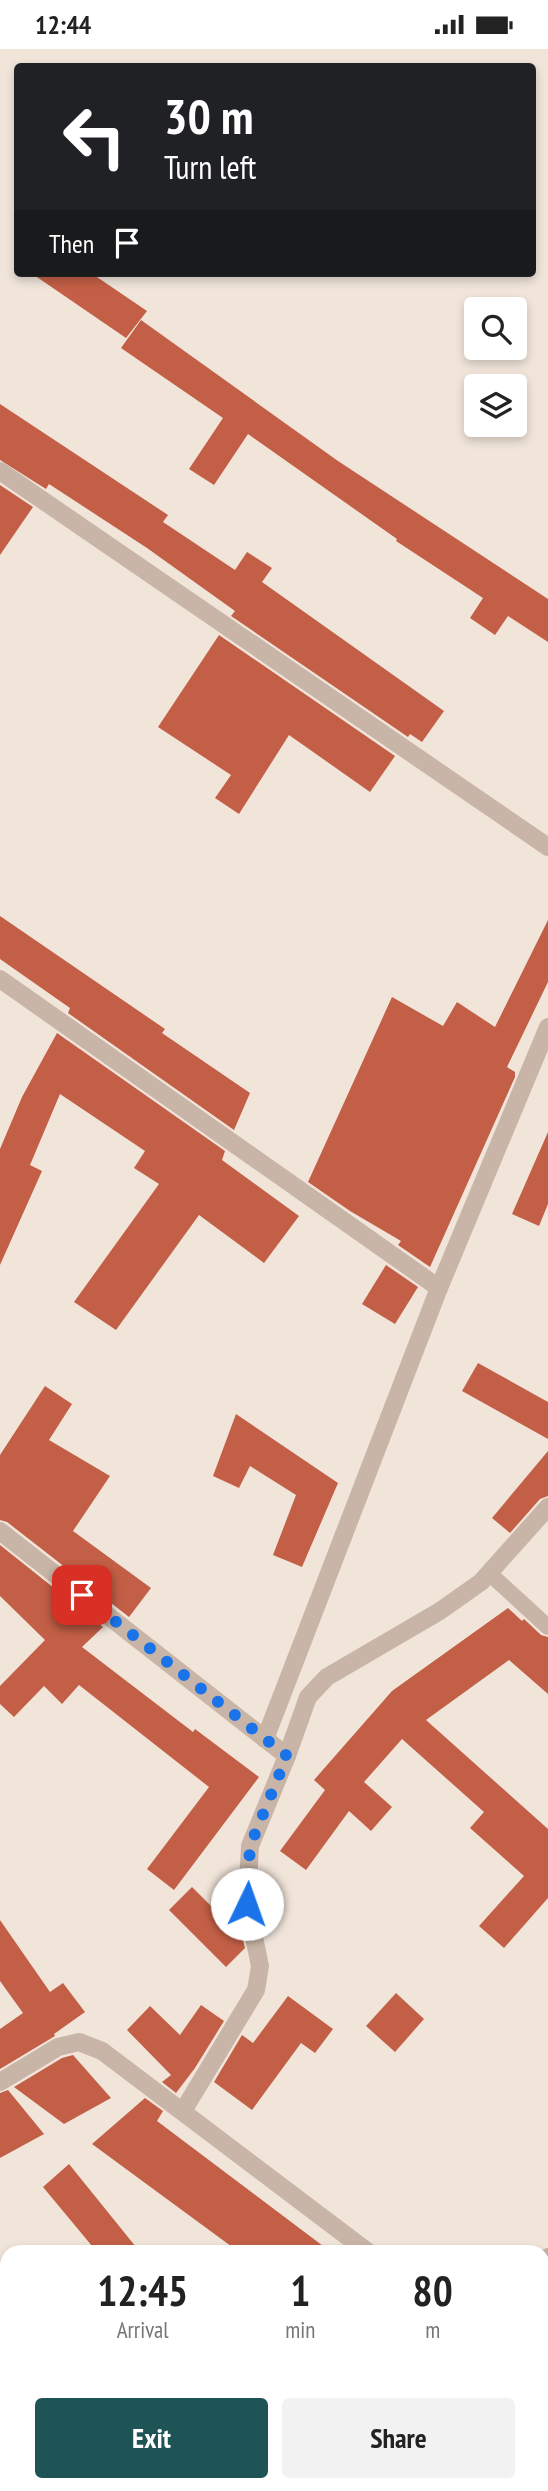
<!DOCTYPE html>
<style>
:root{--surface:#fff;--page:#f2f2f2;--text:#222;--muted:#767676;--accent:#1e5455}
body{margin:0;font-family:"PT Sans Narrow",sans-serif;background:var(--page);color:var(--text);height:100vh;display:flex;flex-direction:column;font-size:26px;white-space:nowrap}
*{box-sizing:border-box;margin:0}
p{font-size:23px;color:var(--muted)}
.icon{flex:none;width:38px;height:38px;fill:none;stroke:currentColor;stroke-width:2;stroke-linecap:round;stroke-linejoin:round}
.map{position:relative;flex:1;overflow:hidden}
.sheet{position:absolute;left:0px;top:2196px;width:550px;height:247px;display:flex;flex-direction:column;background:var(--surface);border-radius:21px 21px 0 0;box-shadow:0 4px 10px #0003}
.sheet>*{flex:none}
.top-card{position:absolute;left:14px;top:14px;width:522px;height:214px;border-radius:7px;box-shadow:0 4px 10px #0003;background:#202124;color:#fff;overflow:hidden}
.fabs{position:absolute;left:464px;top:248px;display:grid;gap:14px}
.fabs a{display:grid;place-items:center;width:63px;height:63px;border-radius:7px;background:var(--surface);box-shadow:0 4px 10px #0003;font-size:35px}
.pin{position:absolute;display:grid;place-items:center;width:60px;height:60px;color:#fff;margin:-30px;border-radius:14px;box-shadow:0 4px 10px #0006}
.me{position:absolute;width:77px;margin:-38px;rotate:3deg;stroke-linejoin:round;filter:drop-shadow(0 0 5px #0008)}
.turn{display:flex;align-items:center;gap:24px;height:147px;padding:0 35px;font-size:32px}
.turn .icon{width:91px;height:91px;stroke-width:2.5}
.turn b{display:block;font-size:49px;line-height:60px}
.then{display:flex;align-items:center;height:66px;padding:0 35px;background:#0003;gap:14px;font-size:26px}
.eta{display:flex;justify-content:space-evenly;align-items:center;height:119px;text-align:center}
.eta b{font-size:42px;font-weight:700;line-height:49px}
.button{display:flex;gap:14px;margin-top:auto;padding:14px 35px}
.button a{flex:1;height:80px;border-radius:7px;background:var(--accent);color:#fff;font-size:28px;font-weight:700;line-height:80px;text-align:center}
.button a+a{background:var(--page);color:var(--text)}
.status{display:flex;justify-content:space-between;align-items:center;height:49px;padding:0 35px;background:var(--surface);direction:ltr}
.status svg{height:19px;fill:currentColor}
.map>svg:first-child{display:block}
</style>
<div class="status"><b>12:44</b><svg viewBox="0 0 49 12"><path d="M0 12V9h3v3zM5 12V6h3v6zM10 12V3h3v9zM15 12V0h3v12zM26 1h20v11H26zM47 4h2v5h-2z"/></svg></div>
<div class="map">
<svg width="548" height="2442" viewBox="0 0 548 2442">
<rect width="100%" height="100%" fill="#f1e5da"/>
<g fill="#c35f46">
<polygon points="31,224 91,224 147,262 126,289"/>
<polygon points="141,271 338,412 548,550 548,593 508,567 495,586 470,569 483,549 396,492 397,490 248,385 214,436 189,420 223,369 121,299"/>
<polygon points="0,355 168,466 163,473 235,521 247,503 272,519 262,533 444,662 422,693 410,685 408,688 231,567 235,562 147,499 49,435 46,440 0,411"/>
<polygon points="0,436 33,458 0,506"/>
<polygon points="219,586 395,707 370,743 289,686 239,765 215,749 231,726 158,678"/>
<polygon points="0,867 165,980 162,984 250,1044 234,1081 68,964 70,959 0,910"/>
<polygon points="548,871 548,933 507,1018 515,1023 515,1028 430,1218 398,1196 401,1192 350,1162 308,1133 392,948 443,977 457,953 495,978"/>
<polygon points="57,984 225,1102 222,1111 299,1167 264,1214 199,1166 116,1281 74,1253 159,1135 134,1119 145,1102 60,1045 30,1116 42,1122 0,1216 0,1100 22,1048"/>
<polygon points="548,1083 548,1155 539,1177 512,1165"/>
<polygon points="386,1216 418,1238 395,1275 362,1255"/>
<polygon points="478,1314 548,1353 548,1390 462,1342"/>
<polygon points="45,1337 72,1355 49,1391 110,1427 73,1482 151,1539 129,1568 7,1473 0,1471 0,1406"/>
<polygon points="236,1365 338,1434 302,1518 273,1506 296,1446 250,1417 239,1439 213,1427"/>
<polygon points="548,1402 548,1447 540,1450 510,1484 492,1469"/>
<polygon points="0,1496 103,1578 82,1598 193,1683 195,1680 259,1728 174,1841 147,1820 209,1738 79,1636 62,1655 44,1637 14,1668 0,1655 0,1637 45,1591 0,1547"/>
<polygon points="508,1559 522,1572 524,1570 541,1586 548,1588 548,1645 509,1611 426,1671 548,1780 548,1849 504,1899 479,1877 524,1827 470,1779 484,1763 402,1690 364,1733 392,1758 371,1782 349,1762 306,1821 280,1802 325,1741 314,1731 392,1642"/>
<polygon points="192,1838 242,1888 245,1899 226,1918 169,1861"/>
<polygon points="0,1871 50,1943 63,1934 85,1963 54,1985 55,1987 0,2020 0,1980 23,1964 0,1932"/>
<polygon points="396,1944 424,1970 395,2003 366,1977"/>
<polygon points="288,1947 333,1980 315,2004 301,1994 252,2061 214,2033 242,1986 253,1994"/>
<polygon points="201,1956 224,1972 195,2019 176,2044 162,2033 171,2026 127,1981 150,1957 180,1986"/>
<polygon points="73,2006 111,2049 64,2075 14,2038 62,2009"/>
<polygon points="8,2041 44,2085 0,2109 0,2044"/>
<polygon points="145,2049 163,2062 157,2072 331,2203 239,2203 92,2095"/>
<polygon points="69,2115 140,2203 97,2203 43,2138"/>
</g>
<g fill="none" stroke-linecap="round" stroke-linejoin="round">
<polyline stroke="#c9b5a7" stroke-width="16" points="489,1524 548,1578"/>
<g stroke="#c9b5a7" stroke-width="18">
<polyline points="0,422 548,798"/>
<polyline points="0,930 439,1239"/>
<polyline points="0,1482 287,1707 250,1797 247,1855 260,1917 256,1941 183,2062"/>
<polyline points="265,1690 439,1239 548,978"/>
<polyline points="287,1707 308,1648 327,1628 440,1562 481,1533 548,1458"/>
<polyline points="0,2033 58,1998 79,1993 102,2002 368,2203"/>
<polyline points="542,2213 548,2208"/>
<polyline points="542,2352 548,2358"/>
<polyline points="300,2442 303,2436"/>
</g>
</g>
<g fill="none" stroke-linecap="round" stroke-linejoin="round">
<polyline stroke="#1a73e8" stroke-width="12" stroke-dasharray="0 21.6" points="82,1546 287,1707 250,1797 247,1855"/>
</g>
</svg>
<div class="fabs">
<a><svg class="icon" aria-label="search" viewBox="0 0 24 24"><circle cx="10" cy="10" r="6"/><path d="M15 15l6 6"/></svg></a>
<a><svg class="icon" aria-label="layers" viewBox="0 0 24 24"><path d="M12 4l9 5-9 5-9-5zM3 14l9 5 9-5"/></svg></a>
</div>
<div class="pin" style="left:82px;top:1546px;background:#d93025"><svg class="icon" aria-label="arrive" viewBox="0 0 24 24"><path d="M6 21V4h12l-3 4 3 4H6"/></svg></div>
<svg class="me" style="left:247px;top:1855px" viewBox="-20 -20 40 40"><circle r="19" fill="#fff"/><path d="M0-13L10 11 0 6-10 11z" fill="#1a73e8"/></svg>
<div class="top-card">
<div class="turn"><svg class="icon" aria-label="left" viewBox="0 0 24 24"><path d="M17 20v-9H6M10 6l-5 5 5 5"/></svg><div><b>30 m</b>Turn left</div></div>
<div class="then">Then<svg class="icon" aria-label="arrive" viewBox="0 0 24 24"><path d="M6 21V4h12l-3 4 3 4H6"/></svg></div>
</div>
<section class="sheet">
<div class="eta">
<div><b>12:45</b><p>Arrival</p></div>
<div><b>1</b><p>min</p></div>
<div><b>80</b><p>m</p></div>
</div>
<div class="button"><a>Exit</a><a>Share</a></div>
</section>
</div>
